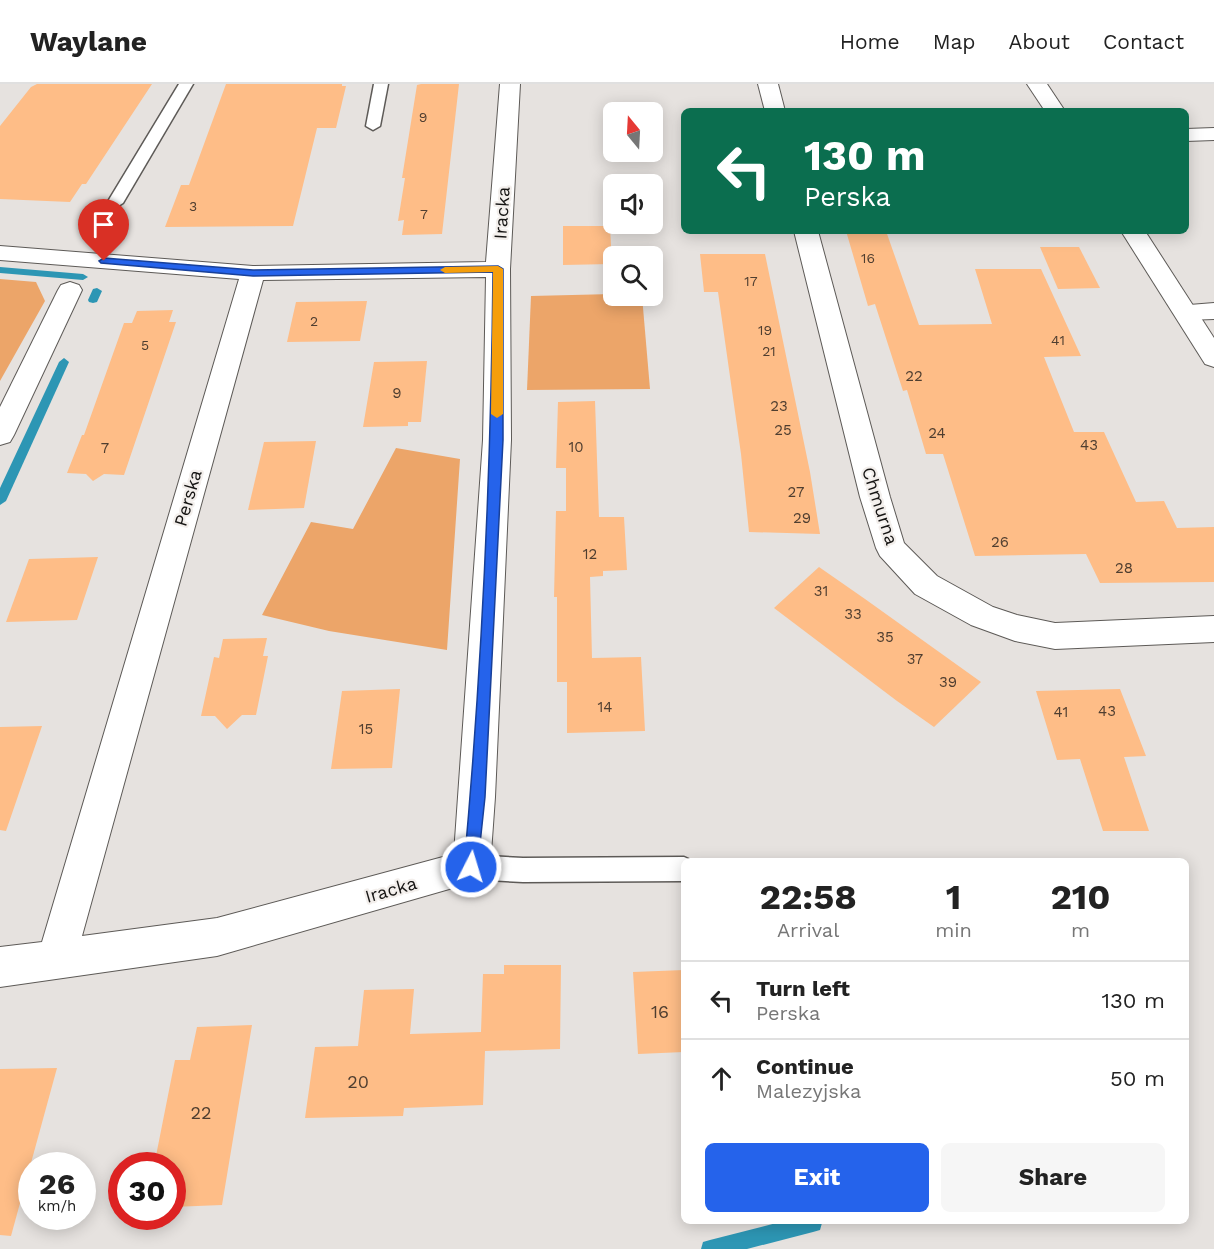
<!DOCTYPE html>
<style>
:root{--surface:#fff;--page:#f6f6f6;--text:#222;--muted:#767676;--line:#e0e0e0;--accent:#2563eb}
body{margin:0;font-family:"Work Sans",sans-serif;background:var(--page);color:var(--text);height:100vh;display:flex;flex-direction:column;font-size:22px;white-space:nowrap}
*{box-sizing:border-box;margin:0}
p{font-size:20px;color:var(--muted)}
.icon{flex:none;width:33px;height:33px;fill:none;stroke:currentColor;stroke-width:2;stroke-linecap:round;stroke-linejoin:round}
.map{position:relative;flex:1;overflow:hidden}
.side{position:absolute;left:681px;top:774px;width:508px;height:366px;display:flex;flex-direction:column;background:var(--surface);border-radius:9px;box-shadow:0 3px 15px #0003}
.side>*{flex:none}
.banner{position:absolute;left:681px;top:24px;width:508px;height:126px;border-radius:9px;box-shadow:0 3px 15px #0003;background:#0b6e4f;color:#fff;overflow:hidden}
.needle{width:39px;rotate:342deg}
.buttons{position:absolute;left:603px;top:18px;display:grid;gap:12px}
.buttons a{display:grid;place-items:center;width:60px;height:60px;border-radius:9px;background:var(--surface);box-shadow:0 3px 15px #0003;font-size:30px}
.speed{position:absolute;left:18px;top:1068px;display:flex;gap:12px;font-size:30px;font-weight:700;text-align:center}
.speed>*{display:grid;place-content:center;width:78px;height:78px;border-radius:50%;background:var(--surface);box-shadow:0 3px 15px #0003;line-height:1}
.speed small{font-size:15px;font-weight:400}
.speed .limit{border:9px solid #d22;background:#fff;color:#111}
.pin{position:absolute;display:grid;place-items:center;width:51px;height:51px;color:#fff;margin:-62px -26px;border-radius:50% 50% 50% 0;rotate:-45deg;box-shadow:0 0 6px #0007}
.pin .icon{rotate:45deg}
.me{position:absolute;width:66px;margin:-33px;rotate:5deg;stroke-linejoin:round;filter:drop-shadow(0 0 4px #0008)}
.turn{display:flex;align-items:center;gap:21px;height:126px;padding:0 24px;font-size:27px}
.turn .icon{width:78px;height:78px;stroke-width:2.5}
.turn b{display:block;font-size:42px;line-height:51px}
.eta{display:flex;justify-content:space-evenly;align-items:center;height:102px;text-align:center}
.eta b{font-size:36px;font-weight:700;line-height:42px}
.button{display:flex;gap:12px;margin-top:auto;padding:12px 24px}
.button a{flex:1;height:69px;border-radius:9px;background:var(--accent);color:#fff;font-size:24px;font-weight:700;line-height:69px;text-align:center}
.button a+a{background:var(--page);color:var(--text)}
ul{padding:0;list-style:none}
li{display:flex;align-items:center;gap:18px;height:78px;padding:0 24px;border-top:2px solid var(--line)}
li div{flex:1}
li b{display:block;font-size:22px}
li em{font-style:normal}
header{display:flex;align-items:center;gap:36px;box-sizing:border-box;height:84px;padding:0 30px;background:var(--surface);border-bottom:2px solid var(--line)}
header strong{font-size:28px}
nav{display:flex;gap:33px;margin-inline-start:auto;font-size:21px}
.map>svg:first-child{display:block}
</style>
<header>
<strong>Waylane</strong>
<nav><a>Home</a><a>Map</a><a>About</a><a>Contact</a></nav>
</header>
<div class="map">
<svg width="1214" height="1165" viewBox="0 0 1214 1165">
<rect width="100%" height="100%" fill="#e6e2df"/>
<g fill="#eca569">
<polygon points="0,195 36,198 45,217 0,297"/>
<polygon points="613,210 642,212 650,305 527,306 531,212"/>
<polygon points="396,364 460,375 447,566 329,547 262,531 311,438 353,445"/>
</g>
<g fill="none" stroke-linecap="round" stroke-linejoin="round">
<g fill="#2d96b4" fill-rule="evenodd">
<polygon points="0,183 83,190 88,193 83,196 0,189"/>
<polygon points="97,204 102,207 97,218 93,219 89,218 88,216 93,205"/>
<polygon points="64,274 69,278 6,417 0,421 0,404 59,278"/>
<polygon points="784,1137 821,1137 822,1139 820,1146 813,1148 747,1165 701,1165 703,1158 710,1156"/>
</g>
</g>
<g fill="#febd87">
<polygon points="37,0 152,0 86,100 82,100 70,118 0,115 0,42 31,3"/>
<polygon points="226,0 342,0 342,2 346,2 336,44 317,44 293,142 165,143 181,101 189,101"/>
<polygon points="421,0 459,0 442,150 402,151 404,136 398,137 405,94 402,94 417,1"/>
<polygon points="563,142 610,142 612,180 563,181"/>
<polygon points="846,147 886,147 919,241 992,240 975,185 1041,185 1081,272 1044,273 1074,348 1104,348 1136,418 1164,417 1177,444 1214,443 1214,498 1100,499 1086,470 975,472 943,370 926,370 907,306 903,307 875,220 868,222"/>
<polygon points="1040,163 1079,163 1100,204 1058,205"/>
<polygon points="700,170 765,170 810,388 820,450 749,448 741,370 718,208 704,208"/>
<polygon points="367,217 360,257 287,258 296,218"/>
<polygon points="173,226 169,238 176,238 124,391 104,390 93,397 86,390 67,389 82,351 84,351 124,239 132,239 137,227"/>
<polygon points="427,277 421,338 408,338 408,342 363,343 374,278"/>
<polygon points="595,317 599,433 624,433 627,486 603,487 603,492 590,493 592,574 641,573 645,647 567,649 567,598 557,598 557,513 554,513 556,427 566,427 566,384 556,384 558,318"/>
<polygon points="316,357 304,424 248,426 264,358"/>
<polygon points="98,473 77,536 6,538 29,475"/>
<polygon points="819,483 865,515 981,598 934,643 897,617 774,524"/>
<polygon points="267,554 263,572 268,572 256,631 242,631 227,645 215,632 201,632 214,573 219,574 223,555"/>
<polygon points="400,605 392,684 331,685 342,607"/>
<polygon points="1120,605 1146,672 1124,673 1149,747 1103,747 1080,675 1057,676 1036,607"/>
<polygon points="42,642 6,747 0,746 0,643"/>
<polygon points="504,881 561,881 560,965 485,967 483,1021 404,1024 403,1032 305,1034 315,963 358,962 364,906 414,905 410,950 481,948 483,890 504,890"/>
<polygon points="684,886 684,968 638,970 633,888"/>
<polygon points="252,941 222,1121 172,1123 172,1082 154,1082 175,976 190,976 197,943"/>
<polygon points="57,984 11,1152 0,1151 0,985"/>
</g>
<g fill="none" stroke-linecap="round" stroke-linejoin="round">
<defs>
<g id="service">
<polygon points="179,0 193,0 123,119 115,124 110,122 107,119"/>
<polygon points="374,0 388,0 380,42 373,46 366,42"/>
<polygon points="471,771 523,774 684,773 693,777 684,777 684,797 523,798 471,795 462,792 458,783 462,774"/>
</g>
<g id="minor">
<path d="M500 0H520L510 185 511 356 495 713 490 783 484 795 217 872 0 903V863L42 858 239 195 0 176V162L253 182 486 178ZM486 193 483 356 454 770 217 834 82 852 263 196Z"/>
<polygon points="758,0 778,0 785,27 765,27"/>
<polygon points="1214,44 1214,56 1186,57 1186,45"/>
<polygon points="794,147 818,147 890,413 904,459 937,492 993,523 1017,531 1055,539 1214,532 1214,558 1055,565 1015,557 971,541 915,510 880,472 876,464 860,413"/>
<polygon points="70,198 79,201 82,206 14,351 10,358 0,361 0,323 58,206 61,201"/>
<polygon points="1214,219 1214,235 1186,236 1177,234 1173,228 1177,222"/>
</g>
<g id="tertiary">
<polygon points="1027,0 1047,0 1065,27 1045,27"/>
<polygon points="1121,147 1145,147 1214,254 1214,283 1205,280"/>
</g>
</defs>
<use href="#service" stroke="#5d5a57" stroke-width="3"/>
<use href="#minor" stroke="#5d5a57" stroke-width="2"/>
<use href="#tertiary" stroke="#5d5a57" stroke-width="2"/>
<use href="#service" fill="#fff" fill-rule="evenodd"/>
<use href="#minor" fill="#fff" fill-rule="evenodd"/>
<use href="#tertiary" fill="#fff" fill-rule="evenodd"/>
</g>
<path fill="#2563eb" stroke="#184099" stroke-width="1.5" d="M104 174 253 186 498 182 503 185V356L485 713 477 788 471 790 466 788 464 783C482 585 491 387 493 188L253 192 101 179 99 177Z"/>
<polygon fill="#f59e0b" points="498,182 503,185 503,330 497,334 491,330 493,188 445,189 440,186 445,183"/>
<g text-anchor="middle" stroke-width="4.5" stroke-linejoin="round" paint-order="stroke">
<g font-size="14" fill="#4f3e30">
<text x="423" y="38">9</text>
<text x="193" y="127">3</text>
<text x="424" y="135">7</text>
<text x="868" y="179">16</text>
<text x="751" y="202">17</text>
<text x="314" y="242">2</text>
<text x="765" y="251">19</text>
<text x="1058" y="261">41</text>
<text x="145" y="266">5</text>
<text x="769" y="272">21</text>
</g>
<g font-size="15" fill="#4f3e30">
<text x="914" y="297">22</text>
<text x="397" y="314">9</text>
<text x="779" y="327">23</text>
<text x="783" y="351">25</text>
<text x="937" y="354">24</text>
<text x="1089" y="366">43</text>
<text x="576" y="368">10</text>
<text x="105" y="369">7</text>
<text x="796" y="413">27</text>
<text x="802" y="439">29</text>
<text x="1000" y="463">26</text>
<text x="590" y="475">12</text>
<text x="1124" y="489">28</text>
<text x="821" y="512">31</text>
<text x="853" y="535">33</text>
<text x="885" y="558">35</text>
<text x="915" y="580">37</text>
<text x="948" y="603">39</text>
<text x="605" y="628">14</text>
<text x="1107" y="632">43</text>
<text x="1061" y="633">41</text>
<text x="366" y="650">15</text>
</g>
<g font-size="18" fill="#151413" stroke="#f3efec">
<text transform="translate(502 129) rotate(-86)" y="6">Iracka</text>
<text transform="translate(188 414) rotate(-74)" y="6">Perska</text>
<text transform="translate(880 422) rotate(72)" y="6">Chmurna</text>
<text transform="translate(391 806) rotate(-16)" y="6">Iracka</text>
</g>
<g font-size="18" fill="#4f3e30">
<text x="660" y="934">16</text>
<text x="358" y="1004">20</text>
<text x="201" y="1035">22</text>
</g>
</g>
</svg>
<div class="buttons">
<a><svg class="needle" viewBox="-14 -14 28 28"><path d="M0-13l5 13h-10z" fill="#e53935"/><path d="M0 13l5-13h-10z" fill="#767676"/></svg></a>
<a><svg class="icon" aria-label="sound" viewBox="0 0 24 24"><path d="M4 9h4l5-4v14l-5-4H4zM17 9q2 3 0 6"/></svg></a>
<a><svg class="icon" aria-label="search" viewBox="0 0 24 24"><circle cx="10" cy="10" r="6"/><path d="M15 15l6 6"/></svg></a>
</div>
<div class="speed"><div>26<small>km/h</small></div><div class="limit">30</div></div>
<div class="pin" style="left:104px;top:177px;background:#d93025"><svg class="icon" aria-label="arrive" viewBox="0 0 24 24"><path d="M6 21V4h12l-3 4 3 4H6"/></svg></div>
<svg class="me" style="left:471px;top:783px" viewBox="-20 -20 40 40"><circle r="17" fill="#2563eb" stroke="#fff" stroke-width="3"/><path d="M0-11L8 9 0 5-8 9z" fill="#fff"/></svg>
<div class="banner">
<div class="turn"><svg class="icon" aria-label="left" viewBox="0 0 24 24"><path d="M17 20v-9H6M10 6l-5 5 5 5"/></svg><div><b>130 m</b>Perska</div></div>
</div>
<section class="side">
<div class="eta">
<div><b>22:58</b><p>Arrival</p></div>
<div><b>1</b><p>min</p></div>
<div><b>210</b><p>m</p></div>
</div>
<ul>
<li><svg class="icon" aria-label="left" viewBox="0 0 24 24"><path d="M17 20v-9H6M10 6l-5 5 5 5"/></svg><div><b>Turn left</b><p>Perska</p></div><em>130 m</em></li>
<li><svg class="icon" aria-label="ahead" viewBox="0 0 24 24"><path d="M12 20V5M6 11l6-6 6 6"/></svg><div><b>Continue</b><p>Malezyjska</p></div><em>50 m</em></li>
</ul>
<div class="button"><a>Exit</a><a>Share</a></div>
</section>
</div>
